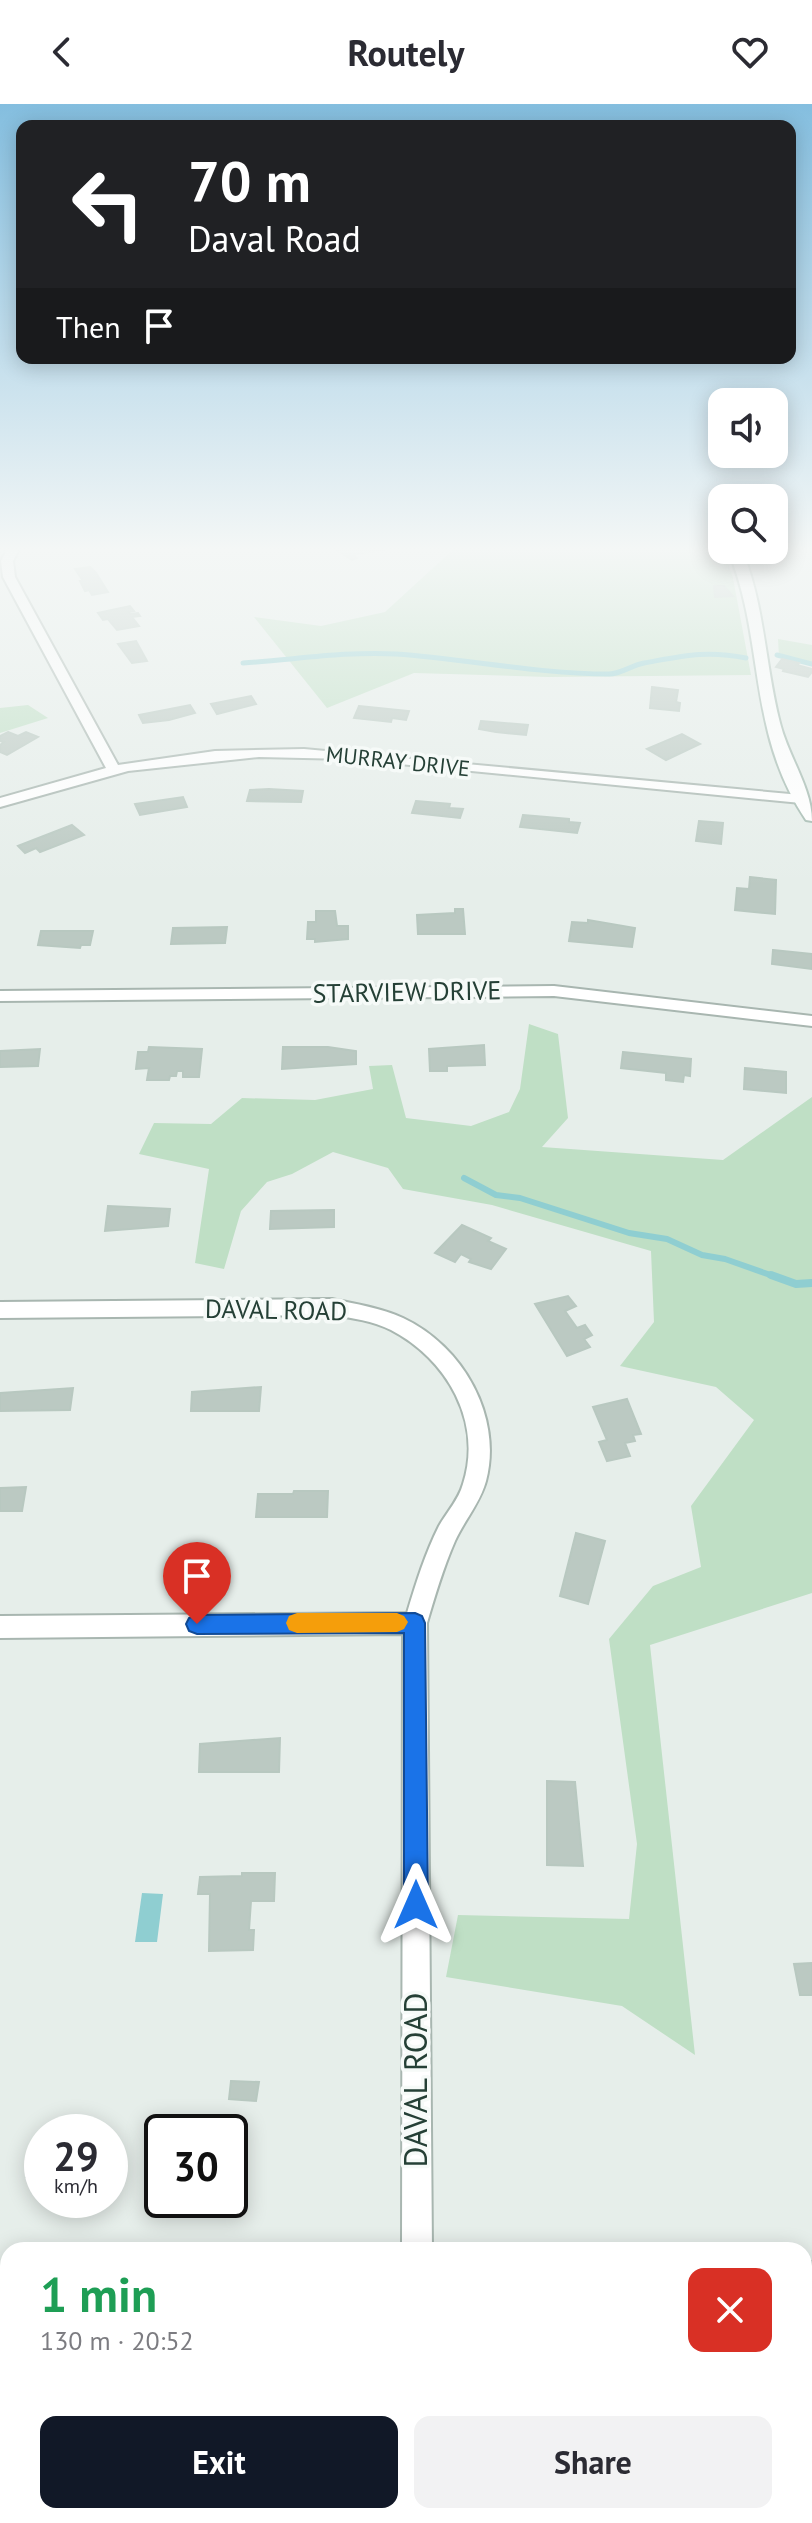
<!DOCTYPE html>
<meta charset="utf-8">
<style>
:root{--surface:#fff;--page:#f2f2f3;--text:#2b2b33;--muted:#7c7c81;--accent:#111827}
body{margin:0;font-family:"PT Sans",sans-serif;background:var(--page);color:var(--text);height:100vh;display:flex;flex-direction:column;font-size:30px;white-space:nowrap}
*{box-sizing:border-box;margin:0}
p{font-size:26px;color:var(--muted)}
.icon{flex:none;width:44px;height:44px;fill:none;stroke:currentColor;stroke-width:2;stroke-linecap:round;stroke-linejoin:round}
.map{position:relative;flex:1;overflow:hidden}
.panel{position:absolute;left:0px;top:2138px;width:812px;height:282px;display:flex;flex-direction:column;background:var(--surface);border-radius:24px 24px 0 0;box-shadow:0 4px 20px #0003}
.panel>*{flex:none}
.guide{position:absolute;left:16px;top:16px;width:780px;height:244px;border-radius:16px;box-shadow:0 4px 20px #0003;background:#202124;color:#fff;overflow:hidden}
.tools{position:absolute;left:708px;top:284px;display:grid;gap:16px}
.tools a{display:grid;place-items:center;width:80px;height:80px;border-radius:16px;background:var(--surface);box-shadow:0 4px 20px #0003;font-size:40px}
.speed{position:absolute;left:24px;top:2010px;display:flex;gap:16px;font-size:40px;font-weight:700;text-align:center}
.speed>*{display:grid;place-content:center;width:104px;height:104px;border-radius:50%;background:var(--surface);box-shadow:0 4px 20px #0003;line-height:1}
.speed small{font-size:20px;font-weight:400}
.speed .limit{border:4px solid #111;border-radius:12px;background:#fff;color:#111}
.pin{position:absolute;display:grid;place-items:center;width:68px;height:68px;color:#fff;margin:-82px -34px;border-radius:50% 50% 50% 0;rotate:-45deg;box-shadow:0 0 8px #0007}
.pin .icon{rotate:45deg}
.me{position:absolute;width:88px;margin:-44px;rotate:0deg;stroke-linejoin:round;filter:drop-shadow(0 0 6px #0008)}
.turn{display:flex;align-items:center;gap:28px;height:168px;padding:0 40px;font-size:36px}
.turn .icon{width:104px;height:104px;stroke-width:2.5}
.turn b{display:block;font-size:56px;line-height:68px}
.then{display:flex;align-items:center;height:76px;padding:0 40px;background:#0003;gap:16px;font-size:30px}
.round{display:grid;place-items:center;flex:none;width:84px;height:84px;border-radius:16px;background:var(--page)}
.head{display:flex;align-items:center;justify-content:space-between;height:136px;padding:0 40px}
h1{font-size:48px;font-weight:700;line-height:60px;color:#1e9e55}
.button{display:flex;gap:16px;margin-top:auto;padding:16px 40px}
.button a{flex:1;height:92px;border-radius:16px;background:var(--accent);color:#fff;font-size:32px;font-weight:700;line-height:92px;text-align:center}
.button a+a{background:var(--page);color:var(--text)}
header{display:flex;justify-content:space-between;align-items:center;height:104px;padding:0 40px;background:var(--surface);font-size:36px;font-weight:700}
.map>svg:first-child{display:block}
</style>
<header><svg class="icon" aria-label="back" viewBox="0 0 24 24"><path d="M15 5l-7 7 7 7"/></svg>Routely<svg class="icon" aria-label="heart" viewBox="0 0 24 24"><path d="M12 20l-8-8c-3-5 5-10 8-4 3-6 11-1 8 4z"/></svg></header>
<div class="map">
<svg width="812" height="2419" viewBox="0 0 812 2419">
<rect width="100%" height="100%" fill="#e6eeea"/>
<g fill="#bfdfc5">
<polygon points="456,443 722,443 733,474 751,571 548,573 414,569 327,604 254,513 321,522 385,508"/>
<polygon points="778,535 812,541 812,562 779,553"/>
<polygon points="28,601 48,614 0,629 0,604"/>
<polygon points="529,920 558,930 568,1014 542,1043 723,1056 812,993 812,1489 650,1541 695,1951 622,1902 446,1873 458,1811 629,1815 637,1740 609,1535 653,1482 701,1463 691,1402 754,1316 716,1283 620,1262 654,1218 651,1147 492,1101 403,1085 388,1064 333,1048 292,1070 267,1078 241,1107 224,1165 195,1159 209,1065 139,1050 154,1019 211,1020 242,994 315,996 373,985 369,962 392,961 406,1014 471,1022 509,1008 520,985"/>
</g>
<polygon fill="#8fced1" points="142,1789 163,1790 157,1838 135,1838"/>
<g fill="none" stroke-linecap="round" stroke-linejoin="round">
<g stroke="#8fced1" stroke-width="5">
<polyline points="777,551 812,560"/>
<path d="M243 559C293 556 346 547 396 550 467 555 538 570 609 570 621 570 632 561 644 559 683 552 706 546 746 554"/>
</g>
<polyline stroke="#8fced1" stroke-width="6" points="464,1074 496,1091 520,1094 629,1129 667,1135 702,1151 725,1155 776,1173"/>
<polyline stroke="#8fced1" stroke-width="8" points="771,1171 796,1180 812,1179"/>
</g>
<g fill="#bbc9c2" stroke="#b8c8c0" stroke-width="2">
<polygon points="332,443 382,443 386,445 352,451 357,454 352,456"/>
<polygon points="90,463 96,469 108,488 92,491 89,486 85,487 80,477 83,477 75,465"/>
<polygon points="714,482 724,482 733,492 715,493"/>
<polygon points="130,502 134,507 128,508 130,510 138,509 140,512 132,513 139,522 117,526 108,515 103,516 98,509"/>
<polygon points="136,537 147,557 132,559 118,540"/>
<polygon points="782,555 799,559 797,561 812,565 812,568 808,573 783,567 784,565 776,563"/>
<polygon points="652,583 678,586 676,598 680,599 679,607 650,604"/>
<polygon points="251,592 256,600 217,610 211,600"/>
<polygon points="190,601 195,609 169,616 143,619 139,611"/>
<polygon points="359,602 409,607 406,616 392,614 391,618 354,614"/>
<polygon points="481,617 528,621 526,631 496,628 479,625"/>
<polygon points="8,628 18,632 26,628 38,633 7,651 0,648 0,641 4,638 0,637 0,632"/>
<polygon points="682,630 700,640 666,656 647,645"/>
<polygon points="269,685 303,687 301,698 247,697 250,686"/>
<polygon points="183,693 187,703 140,711 135,700"/>
<polygon points="416,697 450,700 449,704 463,705 460,714 412,709"/>
<polygon points="523,711 569,715 569,718 580,719 577,729 520,723"/>
<polygon points="699,717 723,719 721,740 696,737"/>
<polygon points="72,721 84,731 40,748 36,744 25,749 18,742"/>
<polygon points="750,773 776,776 775,810 735,806 737,784 749,785"/>
<polygon points="455,805 463,805 465,830 418,830 417,811 455,809"/>
<polygon points="316,807 335,807 337,822 348,822 348,835 315,838 315,835 307,835 308,818 316,818"/>
<polygon points="588,816 635,824 632,843 569,837 572,818 588,819"/>
<polygon points="227,823 225,839 171,840 173,824"/>
<polygon points="41,827 93,827 90,841 81,841 80,844 38,841"/>
<polygon points="773,846 812,850 812,865 772,860"/>
<polygon points="484,941 485,961 447,962 447,967 430,967 429,945"/>
<polygon points="149,943 202,945 199,973 183,973 183,967 177,967 176,972 170,972 169,976 147,976 149,964 136,965 138,948 148,948"/>
<polygon points="283,943 328,943 356,947 356,960 282,965"/>
<polygon points="40,945 38,962 0,963 0,947"/>
<polygon points="623,948 691,955 690,972 684,971 683,978 666,976 666,969 621,964"/>
<polygon points="745,964 786,968 786,989 744,985"/>
<polygon points="108,1102 170,1105 168,1122 105,1127"/>
<polygon points="334,1106 334,1123 270,1125 271,1107"/>
<polygon points="462,1121 491,1134 488,1137 506,1145 491,1165 469,1158 471,1155 461,1150 455,1158 435,1149"/>
<polygon points="568,1192 576,1202 565,1207 577,1224 585,1221 592,1231 584,1235 590,1243 567,1252 535,1200"/>
<polygon points="261,1283 259,1307 191,1307 192,1288"/>
<polygon points="73,1284 70,1306 0,1307 0,1289"/>
<polygon points="627,1295 641,1330 633,1331 635,1337 625,1339 630,1352 607,1357 599,1338 607,1336 593,1303"/>
<polygon points="26,1383 22,1407 0,1407 0,1384"/>
<polygon points="294,1387 328,1387 327,1413 256,1413 258,1390 293,1390"/>
<polygon points="576,1429 605,1437 588,1500 560,1492"/>
<polygon points="280,1634 279,1668 199,1668 200,1640"/>
<polygon points="547,1677 575,1678 583,1762 547,1761"/>
<polygon points="242,1769 275,1769 274,1797 251,1797 249,1826 254,1826 253,1846 209,1847 210,1790 198,1790 200,1773 242,1772"/>
<polygon points="812,1859 812,1891 800,1891 794,1860"/>
<polygon points="231,1977 259,1978 256,1997 229,1995"/>
<polygon points="27,2057 39,2057 37,2073 26,2073"/>
<rect x="804" y="2157" width="8" height="73"/>
</g>
<g fill="none" stroke-linecap="round" stroke-linejoin="round">
<defs>
<g id="street">
<polygon points="8,443 20,443 13,457 15,473 118,661 215,647 304,645 801,691 808,695 801,699 348,655 259,653 128,667 0,703 0,694 106,664 3,473 1,457"/>
<polygon points="554,882 812,912 812,922 554,892 0,897 0,887"/>
<path d="M332 1195C356 1200 381 1204 403 1214 463 1242 503 1313 486 1377 480 1399 464 1417 455 1437 443 1464 435 1492 427 1519L432 2146H402L403 1530 0 1534V1512L407 1509C416 1479 425 1450 439 1422 447 1408 459 1395 463 1380 483 1318 447 1255 391 1226 373 1217 352 1214 332 1211L0 1214V1198Z"/>
<rect x="401" y="2412" width="34" height="7"/>
</g>
<path id="secondary" d="M728 446H742C765 502 765 561 780 619 788 652 812 684 812 717L806 716C746 626 766 539 728 446Z"/>
</defs>
<use href="#street" stroke="#a8b6b0" stroke-width="4"/>
<use href="#secondary" stroke="#a4bab0" stroke-width="4"/>
<use href="#street" fill="#fff" fill-rule="evenodd"/>
<use href="#secondary" fill="#fff" fill-rule="evenodd"/>
</g>
<linearGradient id="sky" x2="0" y2="1"><stop stop-color="#84bedf"/><stop offset="0.57" stop-color="#f4f7f6"/><stop offset="1" stop-color="#f4f7f6" stop-opacity="0"/></linearGradient>
<rect width="812" height="781" fill="url(#sky)"/>
<polygon fill="#1a73e8" stroke="#114b97" stroke-width="2" points="415,1509 422,1512 425,1519 428,1801 424,1810 416,1813 407,1810 404,1801 404,1529 197,1530 189,1527 186,1520 189,1514 197,1511"/>
<polygon fill="#f59e0b" points="297,1509 397,1509 404,1512 408,1518 404,1525 397,1528 297,1529 289,1526 286,1519 289,1512"/>
<g text-anchor="middle" stroke-width="7" stroke-linejoin="round" paint-order="stroke">
<g font-size="22" fill="#254036" stroke="#f6faf8">
<text transform="translate(398 657) rotate(6)" y="8">MURRAY DRIVE</text>
</g>
<g font-size="26" fill="#254036" stroke="#f6faf8">
<text transform="translate(407 888) rotate(-1)" y="9">STARVIEW DRIVE</text>
<text transform="translate(276 1206) rotate(1)" y="9">DAVAL ROAD</text>
</g>
<g font-size="32" fill="#254036" stroke="#f6faf8">
<text transform="translate(416 1976) rotate(-90)" y="11">DAVAL ROAD</text>
</g>
</g>
</svg>
<div class="tools">
<a><svg class="icon" aria-label="sound" viewBox="0 0 24 24"><path d="M4 9h4l5-4v14l-5-4H4zM17 9q2 3 0 6"/></svg></a>
<a><svg class="icon" aria-label="search" viewBox="0 0 24 24"><circle cx="10" cy="10" r="6"/><path d="M15 15l6 6"/></svg></a>
</div>
<div class="speed"><div>29<small>km/h</small></div><div class="limit">30</div></div>
<div class="pin" style="left:197px;top:1520px;background:#d93025"><svg class="icon" aria-label="arrive" viewBox="0 0 24 24"><path d="M6 21V4h12l-3 4 3 4H6"/></svg></div>
<svg class="me" style="left:416px;top:1801px" viewBox="-20 -20 40 40"><path d="M0-17L14 15 0 8-14 15z" fill="#1a73e8" stroke="#fff" stroke-width="4"/></svg>
<div class="guide">
<div class="turn"><svg class="icon" aria-label="left" viewBox="0 0 24 24"><path d="M17 20v-9H6M10 6l-5 5 5 5"/></svg><div><b>70 m</b>Daval Road</div></div>
<div class="then">Then<svg class="icon" aria-label="arrive" viewBox="0 0 24 24"><path d="M6 21V4h12l-3 4 3 4H6"/></svg></div>
</div>
<section class="panel">
<div class="head"><div><h1>1 min</h1><p>130 m · 20:52</p></div><a class="round" style="background:#d93025;color:#fff"><svg class="icon" aria-label="close" viewBox="0 0 24 24"><path d="M6 6l12 12M18 6L6 18"/></svg></a></div>
<div class="button"><a>Exit</a><a>Share</a></div>
</section>
</div>
